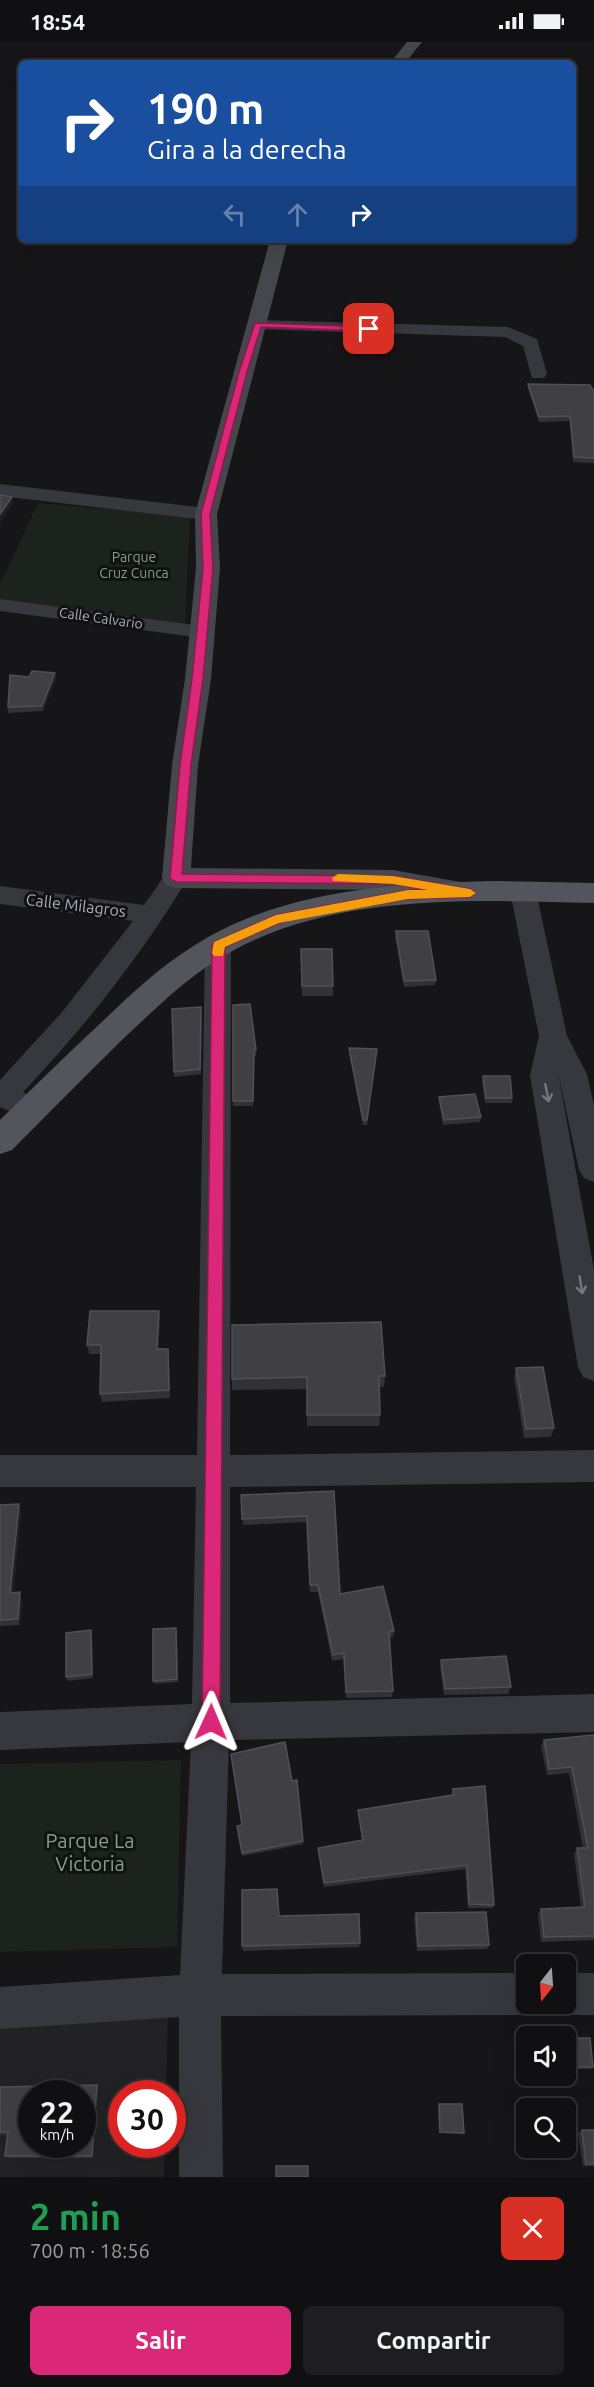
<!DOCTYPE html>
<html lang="es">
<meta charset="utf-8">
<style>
:root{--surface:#101012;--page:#1e1e20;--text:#f1f3f6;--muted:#9c9d9f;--line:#303032;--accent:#db2777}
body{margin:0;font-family:Ubuntu,sans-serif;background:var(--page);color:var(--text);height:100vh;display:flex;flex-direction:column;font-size:22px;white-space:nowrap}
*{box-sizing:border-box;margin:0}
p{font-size:20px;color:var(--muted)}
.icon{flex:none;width:33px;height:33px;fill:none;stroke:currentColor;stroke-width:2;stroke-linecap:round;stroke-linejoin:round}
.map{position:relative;height:2135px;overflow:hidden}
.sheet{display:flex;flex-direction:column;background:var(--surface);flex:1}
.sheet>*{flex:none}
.top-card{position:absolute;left:18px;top:18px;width:558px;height:183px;border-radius:9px;box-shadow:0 6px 24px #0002,0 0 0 2px var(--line);background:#1a4fa0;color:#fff;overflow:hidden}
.needle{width:39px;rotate:197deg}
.buttons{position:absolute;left:516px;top:1912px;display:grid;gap:12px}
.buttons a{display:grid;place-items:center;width:60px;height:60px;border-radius:9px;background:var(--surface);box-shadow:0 6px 24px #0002,0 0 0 2px var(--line);font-size:30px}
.speed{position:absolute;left:18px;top:2038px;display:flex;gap:12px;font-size:30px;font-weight:700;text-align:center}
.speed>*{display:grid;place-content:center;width:78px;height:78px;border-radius:50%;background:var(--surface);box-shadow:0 6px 24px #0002,0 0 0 2px var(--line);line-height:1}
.speed small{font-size:15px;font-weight:400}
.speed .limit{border:9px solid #d22;background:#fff;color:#111}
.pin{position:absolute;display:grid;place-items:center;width:51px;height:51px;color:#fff;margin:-26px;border-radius:12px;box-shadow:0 3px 9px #0006}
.me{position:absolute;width:66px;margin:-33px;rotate:1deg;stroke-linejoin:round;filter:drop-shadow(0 0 4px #0008)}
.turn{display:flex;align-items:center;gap:21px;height:126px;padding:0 30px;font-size:27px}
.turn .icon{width:78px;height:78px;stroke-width:2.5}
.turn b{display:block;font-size:42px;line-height:51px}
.lanes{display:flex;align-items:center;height:57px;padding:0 30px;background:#0003;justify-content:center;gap:30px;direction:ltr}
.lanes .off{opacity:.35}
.round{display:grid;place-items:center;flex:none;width:63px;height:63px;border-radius:9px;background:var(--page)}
.headline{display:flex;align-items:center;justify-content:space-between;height:102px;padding:0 30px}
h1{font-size:36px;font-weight:700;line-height:45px;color:#1e9e55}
.cta{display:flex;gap:12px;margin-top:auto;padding:12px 30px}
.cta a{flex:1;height:69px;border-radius:9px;background:var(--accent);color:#fff;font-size:24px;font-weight:700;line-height:69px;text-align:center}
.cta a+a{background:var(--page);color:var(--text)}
.status{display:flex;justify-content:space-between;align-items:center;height:42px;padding:0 30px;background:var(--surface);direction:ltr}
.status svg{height:16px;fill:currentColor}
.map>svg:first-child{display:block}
</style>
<div class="status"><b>18:54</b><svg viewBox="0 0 49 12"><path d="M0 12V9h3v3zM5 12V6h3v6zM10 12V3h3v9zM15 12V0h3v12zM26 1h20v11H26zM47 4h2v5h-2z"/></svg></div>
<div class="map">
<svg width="594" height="2135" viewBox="0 0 594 2135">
<rect width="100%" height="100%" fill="#161618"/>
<path fill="#222225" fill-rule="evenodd" d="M168 1971 166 2052H122V2103H165L164 2135H0V1978ZM32 2052H82V2103H32Z"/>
<g fill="#1c231d">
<polygon points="38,461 190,474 185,584 0,559 0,542"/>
<polygon points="181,1718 177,1905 0,1910 0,1722"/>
</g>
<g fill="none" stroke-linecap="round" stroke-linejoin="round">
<g fill="#37383d" fill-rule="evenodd">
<polygon points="258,278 508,285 537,297 547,332 544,336 532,336 523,304 505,295 252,287 250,283"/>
<polygon points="0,442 206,466 213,468 216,472 213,476 206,478 0,454"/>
<polygon points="0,557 202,584 209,586 213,590 209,594 202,596 0,569"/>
<path d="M176 828 185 830 188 836C142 912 85 985 23 1050L41 1060 45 1068 41 1076 31 1079 0 1065V1038L63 969 133 879 0 862V844L144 863 167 830Z"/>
<polygon points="523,840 532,843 536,849 567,994 587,1032 594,1063 594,1140 584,1136 579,1128 558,1031 594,1228 594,1339 583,1335 578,1325 530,1033 539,994 510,849 514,843"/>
<polygon points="218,894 227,896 231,903 230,1413 594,1408 594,1440 230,1445 230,1661 594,1652 594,1690 229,1698 222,1932 526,1931 526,1962 543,1962 541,1967 526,1973 221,1974 223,2135 179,2135 179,1975 0,1987 0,1945 180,1933 191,1700 0,1708 0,1670 192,1662 196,1445 0,1445 0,1413 197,1413 205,903 209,896"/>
<polygon points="566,1931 594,1931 594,1973 566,1973 551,1967 549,1962 566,1962"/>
</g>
<g fill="#45474d" fill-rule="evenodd">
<polygon points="407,0 422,0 405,21 390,21"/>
<polygon points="270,198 288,198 217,472 220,526 211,637 198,723 191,826 393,828 472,842 477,849 472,856 462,859 393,848 176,846 166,843 162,836 172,723 185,637 196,526 195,472"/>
</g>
<path fill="#53555c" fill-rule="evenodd" d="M499 839 594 841V861C471 858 321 850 214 920 181 941 153 969 124 996 86 1033 49 1071 12 1108L0 1112V1078C35 1044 69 1010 105 977 132 951 160 925 192 905 281 847 396 841 499 839Z"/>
</g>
<g fill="#323236">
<polygon points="528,342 594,350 594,421 573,420 570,379 539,380 528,347"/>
<polygon points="55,631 56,637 43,669 8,671 8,665 29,635"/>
<polygon points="396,889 436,938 435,943 404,945 395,895"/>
<polygon points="301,907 333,944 333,954 302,954"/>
<polygon points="233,963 256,1008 256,1014 254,1014 253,1064 233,1064"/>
<polygon points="202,970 201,1032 174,1035 174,1030"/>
<polygon points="349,1006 376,1012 367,1083 363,1083 349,1011"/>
<polygon points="483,1034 512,1056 512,1061 485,1061 482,1039"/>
<polygon points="439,1055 481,1075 480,1080 443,1083 439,1060"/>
<polygon points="160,1278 158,1307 168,1307 169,1316 170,1356 102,1360 100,1352 101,1312 89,1312 87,1303"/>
<polygon points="516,1326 554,1386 551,1395 524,1396 514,1335"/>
<polygon points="385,1334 384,1345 379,1345 380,1373 379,1384 307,1384 307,1347 232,1348 232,1337"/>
<polygon points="334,1449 340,1552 394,1589 393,1595 389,1596 393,1649 392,1655 346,1656 343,1617 332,1619 318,1550 310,1550 306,1480 243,1483 241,1453"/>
<polygon points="0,1463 21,1469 13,1551 22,1557 20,1583 0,1584"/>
<polygon points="91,1588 92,1592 93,1636 68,1639 66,1635"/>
<polygon points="177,1589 178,1640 154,1642 153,1639"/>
<polygon points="441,1618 511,1645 508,1652 444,1653 440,1625"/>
<polygon points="594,1693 594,1898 541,1900 538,1872 541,1867 581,1865 574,1812 577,1806 583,1806 569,1731 547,1733 541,1704 544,1698"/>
<polygon points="292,1739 303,1802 242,1814 237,1784 242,1783"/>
<polygon points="453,1747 494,1863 493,1866 468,1866 465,1827 324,1845 318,1806 362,1799 358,1772 358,1768 452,1754"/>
<polygon points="416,1871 489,1903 487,1907 417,1909 414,1876"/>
<polygon points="279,1874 360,1901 359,1905 243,1909 242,1904"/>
<polygon points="566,1996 593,2025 591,2027 566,2027"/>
<polygon points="0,2045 99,2046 94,2116 9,2116 5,2114 7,2093 0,2093"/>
<polygon points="439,2062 464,2091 463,2092 439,2091 438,2063"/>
<polygon points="582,2088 594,2088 594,2124 583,2124 578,2091"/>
</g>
<g fill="#212124">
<polygon points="12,455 13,461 0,481 0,472"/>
<polygon points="55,631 56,637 43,669 42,664"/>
<polygon points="159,1269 160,1278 158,1316 157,1307"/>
<polygon points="168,1307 169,1316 170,1356 169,1348"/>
<polygon points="19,1462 21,1469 13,1557 10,1551"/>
<polygon points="20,1550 22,1557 20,1583 18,1577"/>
<polygon points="91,1588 92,1592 93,1636 92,1632"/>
<polygon points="97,2043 99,2046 94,2116 92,2114"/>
</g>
<g fill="#3f3f44" stroke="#4f5156" stroke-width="1.5" fill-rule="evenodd">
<polygon points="528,342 590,343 594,350 594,416 574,415 570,374 539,375"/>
<polygon points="0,453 12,455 0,472"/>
<polygon points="32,629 55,631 42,664 8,665 10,633 29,635"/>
<polygon points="396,889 428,889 436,938 404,939"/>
<polygon points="301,907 332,907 333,944 302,944"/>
<polygon points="250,962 256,1008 254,1008 253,1059 233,1059 233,963"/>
<polygon points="201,965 200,1027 174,1030 172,967"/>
<polygon points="349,1006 377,1007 367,1078 363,1078"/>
<polygon points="483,1034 510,1034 512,1056 486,1056"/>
<polygon points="475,1052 481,1075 444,1078 439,1055"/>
<polygon points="90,1269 159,1269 157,1307 168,1307 169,1348 100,1352 101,1303 87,1303"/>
<polygon points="381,1280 385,1334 379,1334 380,1373 307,1373 307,1335 232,1337 232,1283"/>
<polygon points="543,1325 554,1386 526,1387 516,1326"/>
<polygon points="334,1449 340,1552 383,1544 394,1589 389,1590 393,1649 346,1650 344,1611 333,1613 318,1543 310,1543 307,1474 242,1477 241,1453"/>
<polygon points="19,1462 10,1551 20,1550 18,1577 0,1578 0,1463"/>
<polygon points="176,1586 177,1637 153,1639 153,1587"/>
<polygon points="91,1588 92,1632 66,1635 66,1591"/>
<polygon points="506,1614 511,1645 445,1647 441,1618"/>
<polygon points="594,1693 594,1894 544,1895 541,1867 585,1865 577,1806 588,1806 572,1725 549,1727 544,1698"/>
<polygon points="285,1700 292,1739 297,1738 303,1799 242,1811 237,1784 242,1783 231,1712"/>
<polygon points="485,1744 494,1863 469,1862 467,1823 324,1841 318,1806 363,1798 358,1768 453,1753 453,1747"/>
<polygon points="277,1847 279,1874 359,1872 360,1901 242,1904 242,1848"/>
<polygon points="486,1870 489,1903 418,1904 416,1871"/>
<polygon points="566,1996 590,1996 593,2025 566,2025"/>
<path d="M97 2043 92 2114H5L8 2090H0V2045ZM32 2052H82V2103H32Z"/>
<polygon points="439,2062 462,2062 464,2091 440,2090"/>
<polygon points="582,2088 594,2088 594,2122 586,2122"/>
<rect x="276" y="2124" width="32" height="11"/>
</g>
<defs><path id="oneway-shaft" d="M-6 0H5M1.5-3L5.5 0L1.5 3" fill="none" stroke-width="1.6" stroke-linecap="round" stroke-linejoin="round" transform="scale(1.5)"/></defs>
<g stroke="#757881">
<use href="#oneway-shaft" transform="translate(547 1051) rotate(79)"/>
<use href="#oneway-shaft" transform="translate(581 1243) rotate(81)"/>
</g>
<polygon fill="#db2777" stroke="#8e194d" stroke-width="1.5" points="255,281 369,285 373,287 369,289 261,285 247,330 210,472 213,526 203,637 191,723 182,832 393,834 470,847 476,851 470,855 408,857 313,873 279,881 225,905 220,1680 218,1686 211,1689 205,1686 202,1680 212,903 214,900 276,873 408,848 428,848 393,842 176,840 170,836 180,723 192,637 203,526 201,472 239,330"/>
<polygon fill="#f59e0b" points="338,832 393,834 470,847 476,851 470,855 408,857 279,881 225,905 223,914 214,914 212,911 214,900 276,873 408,848 428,848 393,842 333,839 332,836"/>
<g text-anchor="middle" stroke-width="6" stroke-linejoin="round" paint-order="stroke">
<g font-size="14" fill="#7fa381" stroke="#111113">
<text x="134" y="520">Parque<tspan x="134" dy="16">Cruz Cunca</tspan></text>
</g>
<g font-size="14" fill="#a8adb8" stroke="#111113">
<text transform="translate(101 576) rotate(8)" y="5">Calle Calvario</text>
</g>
<g font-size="16" fill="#a8adb8" stroke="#111113">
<text transform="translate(76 863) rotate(7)" y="6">Calle Milagros</text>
</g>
<g font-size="20" fill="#7fa381" stroke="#111113">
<text x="90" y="1806">Parque La<tspan x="90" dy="23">Victoria</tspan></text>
</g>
</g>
</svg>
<div class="buttons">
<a><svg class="needle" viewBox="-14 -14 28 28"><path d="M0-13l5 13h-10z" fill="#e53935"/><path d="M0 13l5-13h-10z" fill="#9c9d9f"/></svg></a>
<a><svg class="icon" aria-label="sound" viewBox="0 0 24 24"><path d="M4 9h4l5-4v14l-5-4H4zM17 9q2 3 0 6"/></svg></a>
<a><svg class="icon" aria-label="search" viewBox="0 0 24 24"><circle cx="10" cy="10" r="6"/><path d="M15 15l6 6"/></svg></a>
</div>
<div class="speed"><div>22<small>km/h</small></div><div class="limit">30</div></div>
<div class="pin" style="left:369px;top:287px;background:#d93025"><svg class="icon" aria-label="arrive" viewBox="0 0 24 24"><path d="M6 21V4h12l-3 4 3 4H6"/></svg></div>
<svg class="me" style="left:211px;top:1680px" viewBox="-20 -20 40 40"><path d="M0-17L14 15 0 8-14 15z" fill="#db2777" stroke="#fff" stroke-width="4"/></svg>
<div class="top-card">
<div class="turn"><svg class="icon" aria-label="right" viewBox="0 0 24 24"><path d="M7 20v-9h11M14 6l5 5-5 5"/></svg><div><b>190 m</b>Gira a la derecha</div></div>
<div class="lanes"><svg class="icon off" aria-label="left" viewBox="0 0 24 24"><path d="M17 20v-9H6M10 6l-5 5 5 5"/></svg><svg class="icon off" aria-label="ahead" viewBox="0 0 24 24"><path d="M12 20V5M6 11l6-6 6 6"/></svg><svg class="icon" aria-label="right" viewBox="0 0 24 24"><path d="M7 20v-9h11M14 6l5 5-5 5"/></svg></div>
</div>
</div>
<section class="sheet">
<div class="headline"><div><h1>2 min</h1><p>700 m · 18:56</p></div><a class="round" style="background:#d93025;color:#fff"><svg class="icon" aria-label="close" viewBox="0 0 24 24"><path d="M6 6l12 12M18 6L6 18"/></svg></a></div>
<div class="cta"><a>Salir</a><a>Compartir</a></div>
</section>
